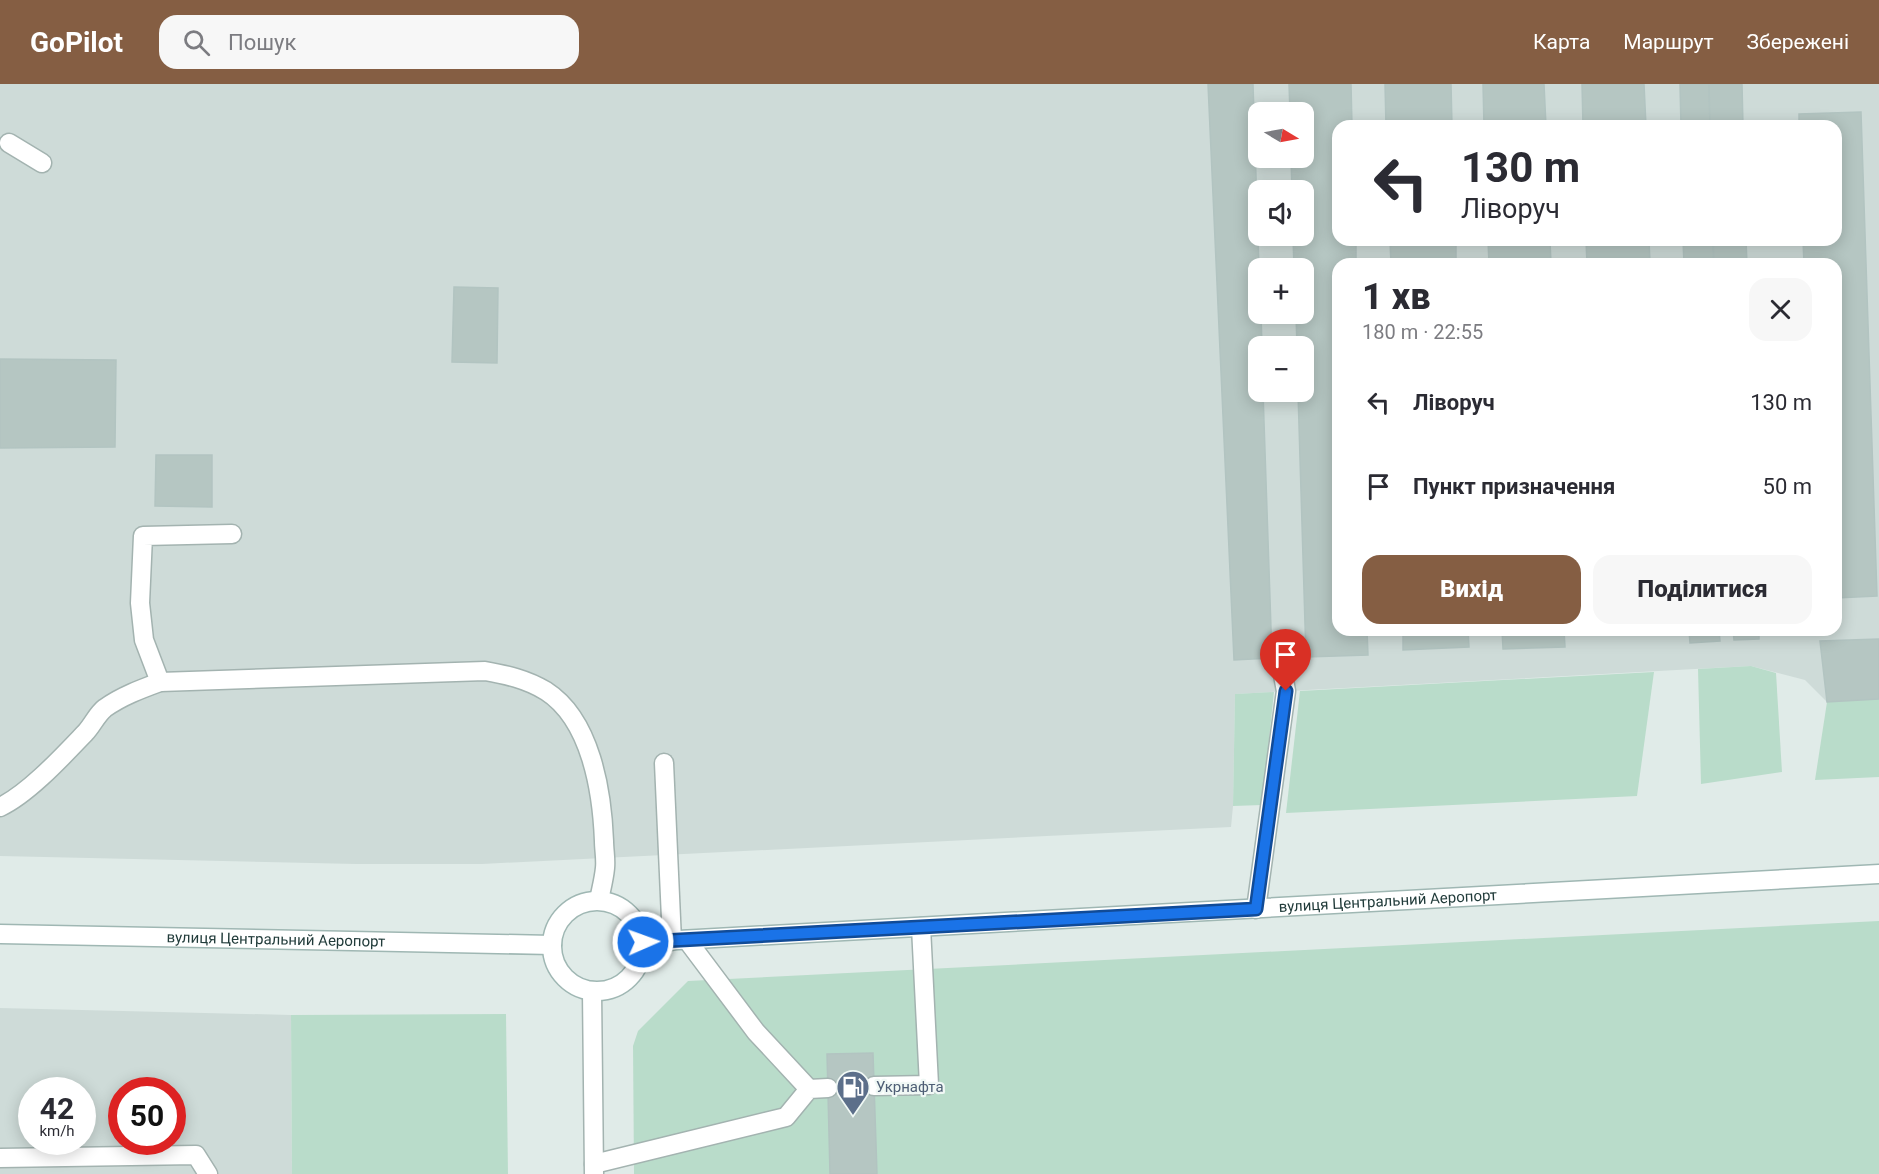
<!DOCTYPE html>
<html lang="uk">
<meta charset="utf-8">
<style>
:root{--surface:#fff;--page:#f7f7f7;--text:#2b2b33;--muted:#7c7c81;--accent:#855e43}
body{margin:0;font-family:Roboto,sans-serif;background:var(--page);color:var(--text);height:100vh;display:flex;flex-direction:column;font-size:22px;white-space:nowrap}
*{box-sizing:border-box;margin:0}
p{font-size:20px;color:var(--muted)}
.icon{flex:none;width:33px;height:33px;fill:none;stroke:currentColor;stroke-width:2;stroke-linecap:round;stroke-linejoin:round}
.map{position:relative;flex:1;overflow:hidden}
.side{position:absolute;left:1332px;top:174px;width:510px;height:378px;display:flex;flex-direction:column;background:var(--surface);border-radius:18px;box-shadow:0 3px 15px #0003}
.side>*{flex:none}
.hud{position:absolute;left:1332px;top:36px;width:510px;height:126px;border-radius:18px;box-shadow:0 3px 15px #0003;background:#fff;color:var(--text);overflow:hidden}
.needle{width:39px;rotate:100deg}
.fabs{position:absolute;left:1248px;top:18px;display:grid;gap:12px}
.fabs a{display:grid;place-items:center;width:66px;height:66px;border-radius:12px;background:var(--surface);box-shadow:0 3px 15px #0003;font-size:30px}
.speed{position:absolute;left:18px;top:993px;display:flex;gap:12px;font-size:30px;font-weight:700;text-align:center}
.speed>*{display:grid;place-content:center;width:78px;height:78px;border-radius:50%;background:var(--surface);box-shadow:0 3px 15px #0003;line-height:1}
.speed small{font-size:15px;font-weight:400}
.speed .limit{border:9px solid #d22;background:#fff;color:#111}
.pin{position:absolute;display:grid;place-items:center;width:51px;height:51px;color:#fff;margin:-62px -26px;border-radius:50% 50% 50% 0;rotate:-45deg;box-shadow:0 0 6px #0007}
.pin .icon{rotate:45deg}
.me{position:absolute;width:66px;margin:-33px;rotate:88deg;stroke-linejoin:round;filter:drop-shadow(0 0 4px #0008)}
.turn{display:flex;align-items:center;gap:21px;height:126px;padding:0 30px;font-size:27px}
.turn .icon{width:78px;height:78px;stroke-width:2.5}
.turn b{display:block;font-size:42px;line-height:51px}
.round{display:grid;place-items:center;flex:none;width:63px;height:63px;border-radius:18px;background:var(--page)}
.headline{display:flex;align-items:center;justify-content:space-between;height:102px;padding:0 30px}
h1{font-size:36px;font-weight:800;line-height:45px}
.button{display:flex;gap:12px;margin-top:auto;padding:12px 30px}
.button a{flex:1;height:69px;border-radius:18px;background:var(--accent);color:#fff;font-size:24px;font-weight:800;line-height:69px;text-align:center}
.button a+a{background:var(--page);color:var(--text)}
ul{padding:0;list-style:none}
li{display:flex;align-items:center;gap:18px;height:84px;padding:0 30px}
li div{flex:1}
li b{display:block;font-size:22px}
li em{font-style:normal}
header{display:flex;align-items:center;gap:36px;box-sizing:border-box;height:84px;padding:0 30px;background:var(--accent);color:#fff}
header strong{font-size:28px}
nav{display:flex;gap:33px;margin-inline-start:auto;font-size:21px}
.search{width:420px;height:54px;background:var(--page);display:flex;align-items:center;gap:15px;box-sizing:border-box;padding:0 21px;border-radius:18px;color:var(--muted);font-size:22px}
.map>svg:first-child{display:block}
</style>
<header>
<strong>GoPilot</strong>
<div class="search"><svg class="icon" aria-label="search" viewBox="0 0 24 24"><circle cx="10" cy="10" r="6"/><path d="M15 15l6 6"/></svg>Пошук</div>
<nav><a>Карта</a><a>Маршрут</a><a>Збережені</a></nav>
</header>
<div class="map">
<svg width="1879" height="1090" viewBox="0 0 1879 1090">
<rect width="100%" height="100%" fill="#e0ebe8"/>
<g fill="#cedbd8" fill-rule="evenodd">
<path d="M0 0H1879V615L1827 618 1805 596 1751 582 1235 610 1233 722 1231 743 482 780H356L0 772ZM1258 28H1304V74H1258ZM1338 42H1836V156H1338ZM1258 106H1304V152H1258ZM1338 180H1836V546H1338ZM1258 184H1304V230H1258ZM1258 262H1304V308H1258Z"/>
<path d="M0 924 291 931 292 1090H0ZM32 1006H82V1058H32ZM122 1006H172V1058H122Z"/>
</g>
<g fill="#b9dcca">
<polygon points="1751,582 1776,589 1782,688 1701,700 1698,585"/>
<polygon points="1654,588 1637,712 1286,729 1300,607"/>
<polygon points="1274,608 1262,721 1233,722 1235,610"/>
<polygon points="1879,615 1879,693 1815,696 1827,618"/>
<polygon points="1879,837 1879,1090 634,1090 633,962 638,947 688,897"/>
<polygon points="506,930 508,1090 292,1090 291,931"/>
</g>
<g fill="#b5c6c2" stroke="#b2c4c1" stroke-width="1.5">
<polygon points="1208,0 1253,0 1259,184 1258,230 1261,230 1262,262 1258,262 1258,308 1263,308 1272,574 1234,576"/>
<polygon points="1289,0 1351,0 1352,42 1338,42 1338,156 1356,156 1356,180 1338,180 1338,546 1367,546 1368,571 1306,573 1298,308 1304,308 1304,262 1297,262 1296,230 1304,230 1304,184 1294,184 1293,152 1304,152 1304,106 1292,106 1291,74 1304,74 1304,28 1290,28"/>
<polygon points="1385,0 1451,0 1452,42 1386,42"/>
<polygon points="1483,0 1544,0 1546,42 1484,42"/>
<polygon points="1582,0 1644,0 1646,42 1583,42"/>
<polygon points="1680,0 1709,0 1710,42 1681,42"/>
<polygon points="1709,0 1742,0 1743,42 1710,42"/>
<polygon points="1861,28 1877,512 1836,514 1836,180 1804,180 1803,156 1836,156 1836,42 1799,42 1799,30"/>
<polygon points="1390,156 1456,156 1456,180 1391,180"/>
<polygon points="1488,156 1550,156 1551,180 1489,180"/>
<polygon points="1586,156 1649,156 1650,180 1587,180"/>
<polygon points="1683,156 1713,156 1714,180 1684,180"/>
<polygon points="1713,156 1746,156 1747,180 1714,180"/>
<polygon points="454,203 498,204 497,279 452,278"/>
<polygon points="0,275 116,276 115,363 0,364"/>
<polygon points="156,371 212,371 212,423 155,422"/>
<polygon points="1403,546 1468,546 1469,563 1403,566"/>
<polygon points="1502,546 1564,546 1565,563 1503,565"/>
<polygon points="1689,546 1719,546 1720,557 1690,559"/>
<polygon points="1733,546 1759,546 1759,555 1734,556"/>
<polygon points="1879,555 1879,615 1827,618 1820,557"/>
<polygon points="873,969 877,1090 830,1090 827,970"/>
</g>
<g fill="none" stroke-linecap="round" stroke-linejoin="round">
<defs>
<g id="service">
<polyline points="9,59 42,79"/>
<polyline points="160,598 144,556 140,519 143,452 232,450"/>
<polyline points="664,679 672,857"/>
<path d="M0 723C28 710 63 672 85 649 92 642 97 630 105 624 122 612 141 605 160 598L485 587C507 591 526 595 546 607 591 636 602 707 604 757 604 766 606 775 605 784 604 795 601 806 599 816"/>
<polyline points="1256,825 1286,607 1283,591"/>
<polyline points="687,856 756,948 809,1005"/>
<polyline points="874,1002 929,1001 921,843"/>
<polyline points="0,1074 196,1071 208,1090"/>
<polyline points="594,1080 786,1033 809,1005 828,1004"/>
</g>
<polyline id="tertiary" points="592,907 594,1090"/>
<g id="secondary">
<circle cx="597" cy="862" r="45"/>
<path id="s1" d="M0 850 552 861"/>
<path id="s2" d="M643 858 1879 790"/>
</g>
</defs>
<use href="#service" stroke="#a3b3b0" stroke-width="21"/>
<use href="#tertiary" stroke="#a3b3b0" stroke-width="21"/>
<use href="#secondary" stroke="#9fb7b3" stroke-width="21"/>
<use href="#service" stroke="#fff" stroke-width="18"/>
<use href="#tertiary" stroke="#fff" stroke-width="18"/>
<use href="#secondary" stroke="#fff" stroke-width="18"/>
</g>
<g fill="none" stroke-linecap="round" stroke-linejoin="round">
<defs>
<polyline id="route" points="643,858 1256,825 1286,607"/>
</defs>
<use href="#route" stroke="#114b97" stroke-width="15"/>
<use href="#route" stroke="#1a73e8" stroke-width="10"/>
</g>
<defs>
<symbol id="fuel-pin" viewBox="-11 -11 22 30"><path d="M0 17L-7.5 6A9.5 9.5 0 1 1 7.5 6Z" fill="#5c6f8a" stroke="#f0f8f5"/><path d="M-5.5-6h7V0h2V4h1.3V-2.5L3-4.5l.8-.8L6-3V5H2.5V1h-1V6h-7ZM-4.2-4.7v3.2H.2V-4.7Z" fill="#fff"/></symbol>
</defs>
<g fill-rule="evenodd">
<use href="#fuel-pin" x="834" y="984" width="38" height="52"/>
</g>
<g text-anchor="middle" stroke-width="4.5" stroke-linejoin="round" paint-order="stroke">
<g font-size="15" fill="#213b3a" stroke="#f0f8f5">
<text dy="5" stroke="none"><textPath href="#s2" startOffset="746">вулиця Центральний Аеропорт</textPath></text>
<text dy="5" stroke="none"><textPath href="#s1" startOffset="276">вулиця Центральний Аеропорт</textPath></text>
</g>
<g font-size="15" fill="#4e5e75" stroke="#f0f8f5" text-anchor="start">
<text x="876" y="1008">Укрнафта</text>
</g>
</g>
</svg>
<div class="fabs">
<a><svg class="needle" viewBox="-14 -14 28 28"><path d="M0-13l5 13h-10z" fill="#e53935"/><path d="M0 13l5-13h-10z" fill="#7c7c81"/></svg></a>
<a><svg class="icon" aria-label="sound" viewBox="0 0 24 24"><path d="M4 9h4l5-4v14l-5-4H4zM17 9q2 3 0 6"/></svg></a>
<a>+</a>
<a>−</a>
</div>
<div class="speed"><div>42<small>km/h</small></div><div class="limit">50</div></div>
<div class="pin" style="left:1286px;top:607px;background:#d93025"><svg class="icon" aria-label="arrive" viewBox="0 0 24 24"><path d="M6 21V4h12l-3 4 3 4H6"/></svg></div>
<svg class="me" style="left:643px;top:858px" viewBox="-20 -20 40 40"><circle r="17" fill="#1a73e8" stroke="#fff" stroke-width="3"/><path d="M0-11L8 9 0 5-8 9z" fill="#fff"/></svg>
<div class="hud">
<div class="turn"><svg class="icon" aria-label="left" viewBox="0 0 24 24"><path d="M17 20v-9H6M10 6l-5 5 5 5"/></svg><div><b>130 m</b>Ліворуч</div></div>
</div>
<section class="side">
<div class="headline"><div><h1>1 хв</h1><p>180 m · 22:55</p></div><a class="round"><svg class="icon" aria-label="close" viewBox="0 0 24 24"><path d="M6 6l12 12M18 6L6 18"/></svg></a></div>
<ul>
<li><svg class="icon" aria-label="left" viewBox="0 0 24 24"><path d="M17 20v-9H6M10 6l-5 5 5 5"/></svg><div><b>Ліворуч</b></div><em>130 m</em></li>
<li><svg class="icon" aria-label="arrive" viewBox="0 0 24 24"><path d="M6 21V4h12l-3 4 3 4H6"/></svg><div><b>Пункт призначення</b></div><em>50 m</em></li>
</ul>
<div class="button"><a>Вихід</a><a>Поділитися</a></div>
</section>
</div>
